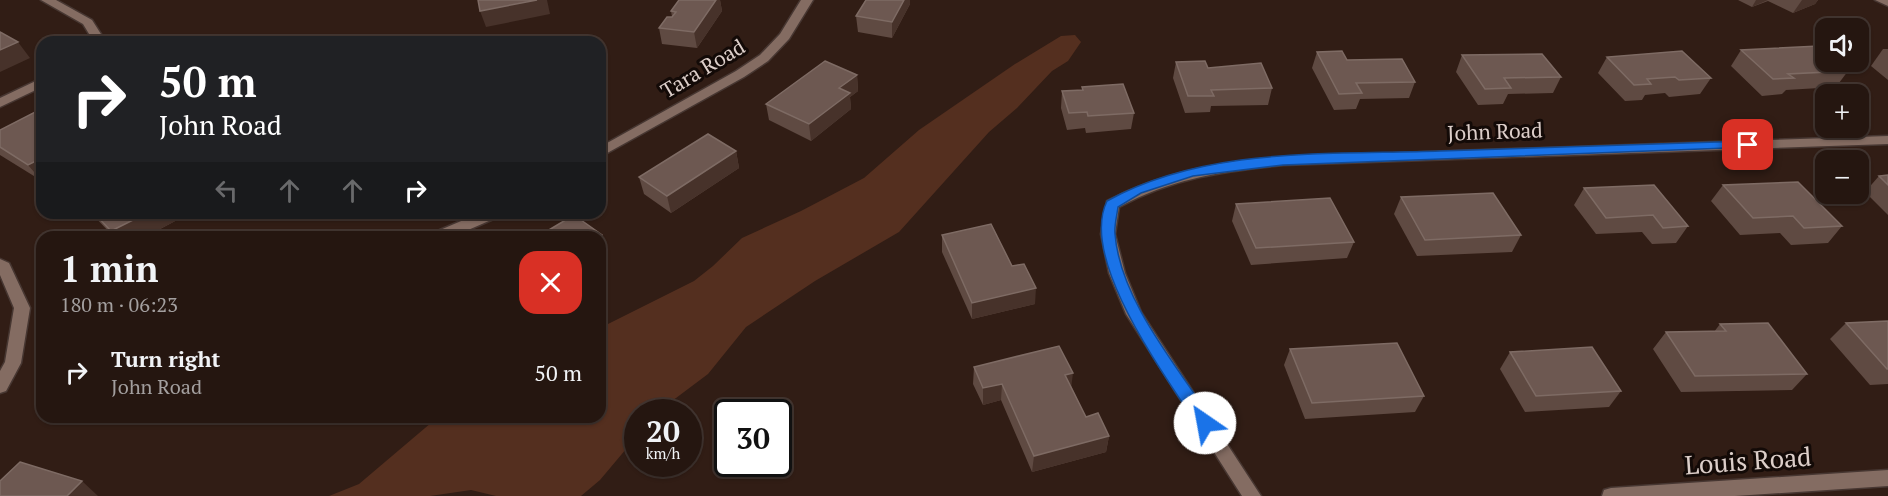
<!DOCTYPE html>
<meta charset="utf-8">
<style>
:root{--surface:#251610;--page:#2d1f19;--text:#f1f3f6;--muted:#a39f9f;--line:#423530}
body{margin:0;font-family:"PT Serif",serif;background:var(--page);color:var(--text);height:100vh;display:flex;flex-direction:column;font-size:22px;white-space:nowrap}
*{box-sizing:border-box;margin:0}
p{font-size:20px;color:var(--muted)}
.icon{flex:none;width:33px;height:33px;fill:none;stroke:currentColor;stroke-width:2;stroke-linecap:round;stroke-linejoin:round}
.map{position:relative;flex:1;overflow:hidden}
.panel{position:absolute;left:36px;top:231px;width:570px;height:192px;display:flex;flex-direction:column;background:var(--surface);border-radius:18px;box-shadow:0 2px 4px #0004,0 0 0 2px var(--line)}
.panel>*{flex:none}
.top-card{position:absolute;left:36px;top:36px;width:570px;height:183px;border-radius:18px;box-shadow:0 2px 4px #0004,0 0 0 2px var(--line);background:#202124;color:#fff;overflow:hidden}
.buttons{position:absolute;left:1815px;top:18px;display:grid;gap:12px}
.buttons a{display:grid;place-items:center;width:54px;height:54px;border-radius:12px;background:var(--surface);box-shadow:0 2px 4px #0004,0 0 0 2px var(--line);font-size:30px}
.speed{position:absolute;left:624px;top:399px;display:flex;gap:12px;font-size:30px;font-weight:700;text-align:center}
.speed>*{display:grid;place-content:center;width:78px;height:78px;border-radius:50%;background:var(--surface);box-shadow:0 2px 4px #0004,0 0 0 2px var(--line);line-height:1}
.speed small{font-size:15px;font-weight:400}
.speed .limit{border:3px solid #111;border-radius:9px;background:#fff;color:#111}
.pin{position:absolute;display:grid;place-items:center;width:51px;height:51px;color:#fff;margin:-26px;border-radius:12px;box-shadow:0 3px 9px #0006}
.me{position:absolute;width:66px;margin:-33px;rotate:327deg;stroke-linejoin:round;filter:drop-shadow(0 0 4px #0008)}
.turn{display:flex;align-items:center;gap:21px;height:126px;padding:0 24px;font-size:27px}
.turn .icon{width:78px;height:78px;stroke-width:2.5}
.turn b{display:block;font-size:42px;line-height:51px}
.lanes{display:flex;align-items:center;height:57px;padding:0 24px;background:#0003;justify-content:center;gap:30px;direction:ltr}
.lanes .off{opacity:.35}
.round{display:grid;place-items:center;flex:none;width:63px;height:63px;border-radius:18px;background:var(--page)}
.summary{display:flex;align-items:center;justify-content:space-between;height:102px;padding:0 24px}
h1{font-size:36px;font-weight:700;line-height:45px}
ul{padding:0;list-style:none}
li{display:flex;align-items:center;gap:18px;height:78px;padding:0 24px}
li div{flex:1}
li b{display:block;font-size:22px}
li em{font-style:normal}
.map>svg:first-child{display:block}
</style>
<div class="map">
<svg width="1888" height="496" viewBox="0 0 1888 496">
<rect width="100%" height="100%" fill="#311d15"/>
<polygon fill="#542f1f" points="1075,35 1081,42 1068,61 1052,71 1017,108 989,132 899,232 815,281 746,327 708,374 672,401 660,412 638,412 637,436 600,480 581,496 496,496 471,490 430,496 329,496 359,484 438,417 600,417 600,328 694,281 713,266 742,238 801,211 864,178 919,130 1015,64 1061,36"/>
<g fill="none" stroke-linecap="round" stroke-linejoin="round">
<defs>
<g id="minor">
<polygon points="41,0 56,0 92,20 106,42 94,42 83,24"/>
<polygon points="801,0 813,0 789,39 768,61 744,77 600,157 600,147 736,71 760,55 780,34"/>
<polygon points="1875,0 1888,0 1888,6"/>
<polygon points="42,78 42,87 0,107 0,98"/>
<path d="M1888 136V144L1283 165C1223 171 1173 178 1119 207L1115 234 1125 273 1141 312 1261 496H1242L1126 314 1109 273 1101 234 1107 201C1163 172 1220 162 1283 157Z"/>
<polygon points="480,213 500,213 498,217 452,237 431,237 433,233"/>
<polygon points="0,259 9,263 30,308 21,363 6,391 0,393 0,371 5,362 14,308 0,275"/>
<polygon points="1888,470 1888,486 1735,496 1602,496 1604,490 1611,488"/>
</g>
</defs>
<use href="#minor" stroke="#473732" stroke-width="3"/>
<use href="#minor" fill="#846c62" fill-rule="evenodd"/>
</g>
<g fill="#5f4a42">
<polygon points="679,0 720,0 722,11 697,48 662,44 659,28 672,17 671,11"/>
<polygon points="866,0 910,0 910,4 892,38 858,32 856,16"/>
<polygon points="1738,0 1818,0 1815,4 1793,13 1768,1 1752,7"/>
<polygon points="1883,49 1888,49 1888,80 1871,66"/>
<polygon points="1741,50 1848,71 1836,87 1786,90 1782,94 1762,96 1731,66"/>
<polygon points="1317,52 1415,82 1409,98 1360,99 1356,109 1334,110 1312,68"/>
<polygon points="1462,55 1561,77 1553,93 1508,94 1503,104 1478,105 1456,72"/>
<polygon points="1607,57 1711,78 1700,94 1669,97 1665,93 1645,95 1642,100 1625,101 1598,73"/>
<polygon points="1176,62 1208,68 1272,88 1268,105 1211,106 1210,112 1185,113 1173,78"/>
<polygon points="857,75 858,91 850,97 851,109 811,141 769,120 766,104"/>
<polygon points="1082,87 1134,113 1131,129 1086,133 1085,128 1067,130 1061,108 1062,91 1082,90"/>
<polygon points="0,130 42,181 0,155"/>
<polygon points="736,151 739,168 671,213 644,194 639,177"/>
<polygon points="1888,175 1888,215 1865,192 1879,176"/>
<polygon points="1723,185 1842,226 1828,243 1791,245 1780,233 1740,235 1711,201"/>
<polygon points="1584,188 1688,226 1676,243 1652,244 1642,232 1596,234 1574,205"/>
<polygon points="1401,197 1521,235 1512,252 1417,256 1394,214"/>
<polygon points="1236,204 1354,242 1347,258 1251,265 1232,221"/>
<polygon points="91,213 175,213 179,219 145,237 114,237"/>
<polygon points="942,235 1012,266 1035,304 972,319 942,252"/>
<polygon points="1888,321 1888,384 1870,385 1830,339 1846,323"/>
<polygon points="1720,324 1807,374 1792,390 1681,392 1653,349 1666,332 1714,332"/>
<polygon points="1290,349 1424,396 1415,412 1305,419 1284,365"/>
<polygon points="1510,352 1621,391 1609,407 1525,412 1500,369"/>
<polygon points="974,367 1071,386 1086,417 1109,436 1106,452 1032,472 1001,400 983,405 973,384"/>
</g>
<g fill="#47322a">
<polygon points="537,0 547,0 550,14 486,27 480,11"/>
<polygon points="716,0 720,0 722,11 697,48 694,32"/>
<polygon points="904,0 910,0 910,4 892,38 892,22"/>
<polygon points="1756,0 1768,0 1752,7"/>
<polygon points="1802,0 1818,0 1815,4 1793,13"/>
<polygon points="18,42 30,58 0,72 0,50"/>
<polygon points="857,75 858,91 850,97 851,109 811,141 809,124 839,88"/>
<polygon points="736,151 739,168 671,213 667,196"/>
<polygon points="42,158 42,181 28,165"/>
<polygon points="147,213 175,213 179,219 145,237 116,237 111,231"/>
<polygon points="602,235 607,252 600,257 600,237 599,237"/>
<polygon points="1036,288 1035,304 972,319 972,303"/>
<polygon points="1073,373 1071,389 1065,375"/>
<polygon points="1002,384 1001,400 983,405 983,388"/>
<polygon points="1109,436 1106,452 1032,472 1034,456"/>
<polygon points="82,481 98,496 67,496"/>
</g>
<g fill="#6d5851" stroke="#7e6b64" stroke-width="1.5">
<polygon points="478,0 537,0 480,11"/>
<polygon points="679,0 716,0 694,32 659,28 667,17 672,17 676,12 671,11"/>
<polygon points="866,0 904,0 892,22 856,16"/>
<polygon points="0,32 18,42 0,50"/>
<polygon points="185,38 194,42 176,42"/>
<polygon points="336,38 337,42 321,42"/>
<polygon points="214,39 220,42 209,42"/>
<polygon points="1819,46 1826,52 1826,62 1837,62 1848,71 1788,74 1794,78 1773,79 1741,50"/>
<polygon points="1342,51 1347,60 1402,59 1415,82 1356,83 1362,93 1339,94 1317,52"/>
<polygon points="1682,51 1711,78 1679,80 1675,77 1647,79 1651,84 1634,85 1607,57"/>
<polygon points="1542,54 1561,77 1504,78 1511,88 1485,89 1462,55"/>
<polygon points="825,61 857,75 839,88 850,93 809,124 766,104"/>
<polygon points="1205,61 1208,68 1261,63 1272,88 1211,90 1214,96 1188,96 1176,62"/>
<polygon points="1123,84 1134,113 1088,116 1087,112 1069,113 1062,91 1083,90 1082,87"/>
<polygon points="37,111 42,114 42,158 28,165 0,147 0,130"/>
<polygon points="708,134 736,151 667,196 639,177"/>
<polygon points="1888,175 1888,185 1879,176"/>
<polygon points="1798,182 1842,226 1804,228 1793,216 1753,218 1723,185"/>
<polygon points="1654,185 1688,226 1663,228 1653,215 1606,218 1584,188"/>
<polygon points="1493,193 1521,235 1425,240 1401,197"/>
<polygon points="1330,198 1354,242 1256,248 1236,204"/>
<polygon points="94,213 147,213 111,231"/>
<polygon points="574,215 602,235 599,237 537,237"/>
<polygon points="991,224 1012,266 1024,264 1036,288 972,303 942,235"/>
<polygon points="1888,321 1888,369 1887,369 1846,323"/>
<polygon points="1768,323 1807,374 1695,376 1666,332 1726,331 1720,324"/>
<polygon points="1397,343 1424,396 1312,403 1290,349"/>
<polygon points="1059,346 1073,373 1065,375 1086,417 1098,413 1109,436 1034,456 1002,384 983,388 974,367"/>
<polygon points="1592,347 1621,391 1536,396 1510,352"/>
<polygon points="20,462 82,481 67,496 0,496 0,481"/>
</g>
<path fill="#1a73e8" stroke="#114b97" stroke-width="1.5" d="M1748 141 1755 145 1753 147 1283 165 1193 176 1141 193 1118 207C1117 215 1114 226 1115 234 1120 299 1176 365 1211 418L1213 423 1211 428 1205 430 1199 428C1168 379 1078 260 1107 201 1207 146 1330 155 1440 151 1543 148 1646 144 1748 141Z"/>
<g text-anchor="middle" stroke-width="6" stroke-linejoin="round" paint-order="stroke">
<g font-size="21" fill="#dccec9" stroke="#130a07">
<text transform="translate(703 69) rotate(-31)" y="7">Tara Road</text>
<text transform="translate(1495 132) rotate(-2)" y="7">John Road</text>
</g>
<g font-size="26" fill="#dccec9" stroke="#130a07">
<text transform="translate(1748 461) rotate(-4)" y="9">Louis Road</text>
</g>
</g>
</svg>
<div class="buttons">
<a><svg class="icon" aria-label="sound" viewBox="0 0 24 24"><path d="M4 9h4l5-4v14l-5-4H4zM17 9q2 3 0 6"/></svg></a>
<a>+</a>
<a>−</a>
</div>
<div class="speed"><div>20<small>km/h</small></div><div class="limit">30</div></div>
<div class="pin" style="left:1748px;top:145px;background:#d93025"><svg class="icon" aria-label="arrive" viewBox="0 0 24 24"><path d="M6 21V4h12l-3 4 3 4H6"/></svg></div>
<svg class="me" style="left:1205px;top:423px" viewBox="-20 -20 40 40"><circle r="19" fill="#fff"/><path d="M0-13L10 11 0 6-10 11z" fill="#1a73e8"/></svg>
<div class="top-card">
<div class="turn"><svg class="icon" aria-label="right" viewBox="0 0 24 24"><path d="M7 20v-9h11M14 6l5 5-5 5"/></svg><div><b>50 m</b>John Road</div></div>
<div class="lanes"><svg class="icon off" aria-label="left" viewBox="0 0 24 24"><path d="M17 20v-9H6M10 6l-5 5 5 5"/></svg><svg class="icon off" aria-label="ahead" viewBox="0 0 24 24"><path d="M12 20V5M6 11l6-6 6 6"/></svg><svg class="icon off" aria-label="ahead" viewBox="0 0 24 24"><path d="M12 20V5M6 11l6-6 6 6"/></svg><svg class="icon" aria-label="right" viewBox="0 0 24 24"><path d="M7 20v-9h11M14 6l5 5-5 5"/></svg></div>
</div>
<section class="panel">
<div class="summary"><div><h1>1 min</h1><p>180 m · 06:23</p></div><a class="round" style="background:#d93025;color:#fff"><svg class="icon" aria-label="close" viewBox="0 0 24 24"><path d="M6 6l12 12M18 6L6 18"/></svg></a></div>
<ul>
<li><svg class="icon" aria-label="right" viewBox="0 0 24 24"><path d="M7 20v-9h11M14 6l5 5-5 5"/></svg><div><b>Turn right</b><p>John Road</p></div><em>50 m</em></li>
</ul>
</section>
</div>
